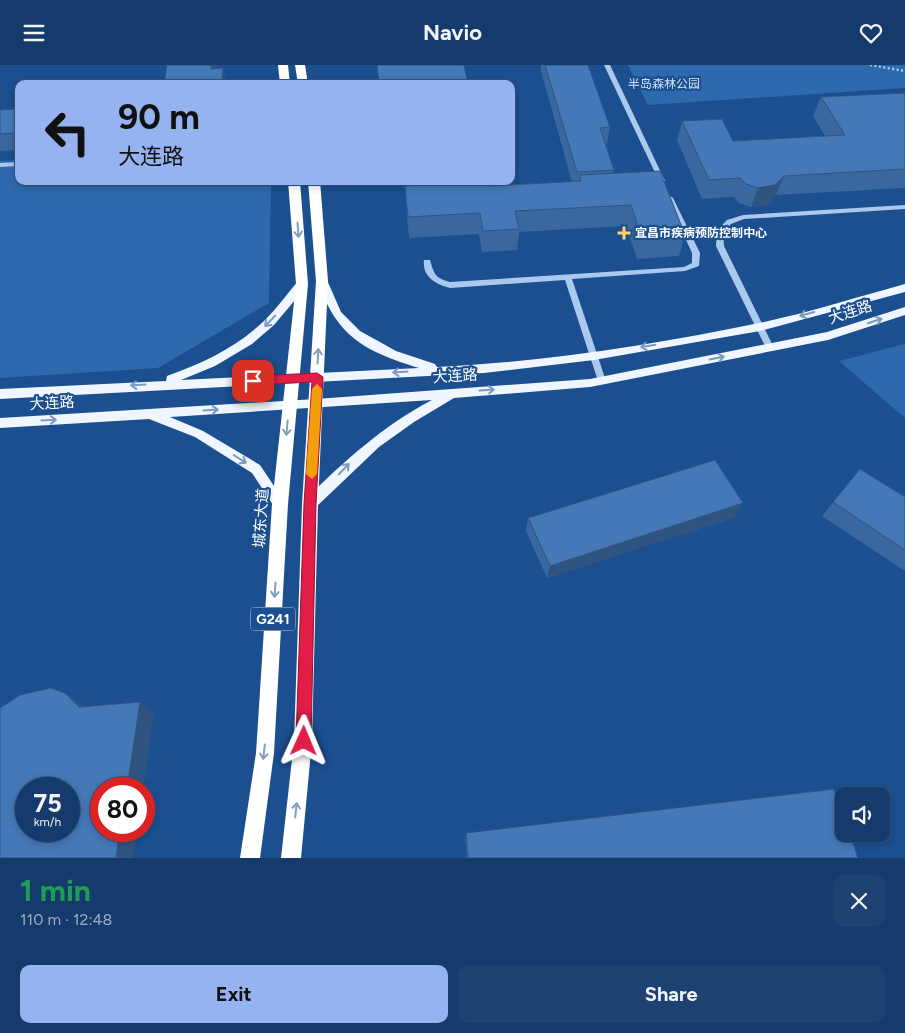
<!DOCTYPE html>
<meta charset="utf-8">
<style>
:root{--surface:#143b6b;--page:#1d4271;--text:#f1f3f6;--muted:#9dadc1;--line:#33557e;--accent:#95b2f1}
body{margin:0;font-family:Figtree,"Noto Sans SC",sans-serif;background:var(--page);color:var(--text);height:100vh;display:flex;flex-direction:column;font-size:19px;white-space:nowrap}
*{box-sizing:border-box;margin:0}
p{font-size:16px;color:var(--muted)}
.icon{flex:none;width:28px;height:28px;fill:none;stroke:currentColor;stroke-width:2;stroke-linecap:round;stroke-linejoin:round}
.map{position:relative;height:793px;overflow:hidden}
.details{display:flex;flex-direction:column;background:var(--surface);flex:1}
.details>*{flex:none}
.banner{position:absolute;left:15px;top:15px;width:500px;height:105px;border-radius:10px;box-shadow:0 2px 8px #0003,0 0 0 1px var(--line);background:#95b2f1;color:#111;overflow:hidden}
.buttons{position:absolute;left:835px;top:722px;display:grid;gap:10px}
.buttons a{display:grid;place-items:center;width:55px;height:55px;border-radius:10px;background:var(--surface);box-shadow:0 2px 8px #0003,0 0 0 1px var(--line);font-size:25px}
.speed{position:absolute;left:15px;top:712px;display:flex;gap:10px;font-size:25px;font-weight:700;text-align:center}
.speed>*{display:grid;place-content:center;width:65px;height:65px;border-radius:50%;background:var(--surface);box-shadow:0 2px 8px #0003,0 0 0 1px var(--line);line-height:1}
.speed small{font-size:12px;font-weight:400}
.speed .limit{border:8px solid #d22;background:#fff;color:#111}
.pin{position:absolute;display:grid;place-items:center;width:42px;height:42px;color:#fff;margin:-21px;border-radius:10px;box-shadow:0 2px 8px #0006}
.me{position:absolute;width:55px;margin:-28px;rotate:1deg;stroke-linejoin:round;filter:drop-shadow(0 0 4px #0008)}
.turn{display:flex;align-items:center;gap:18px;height:105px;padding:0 20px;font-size:22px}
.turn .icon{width:65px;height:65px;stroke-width:2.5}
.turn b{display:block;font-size:35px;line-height:42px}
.round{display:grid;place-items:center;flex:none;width:52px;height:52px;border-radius:10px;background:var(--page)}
.head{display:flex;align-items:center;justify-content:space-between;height:85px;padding:0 20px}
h1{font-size:30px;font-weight:700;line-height:38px;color:#1e9e55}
.primary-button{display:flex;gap:10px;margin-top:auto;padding:10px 20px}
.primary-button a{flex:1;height:58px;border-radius:10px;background:var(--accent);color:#111;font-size:20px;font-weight:700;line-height:58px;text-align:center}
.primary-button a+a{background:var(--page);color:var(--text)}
header{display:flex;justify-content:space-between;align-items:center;height:65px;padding:0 20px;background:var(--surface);font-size:22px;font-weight:700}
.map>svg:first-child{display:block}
</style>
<header><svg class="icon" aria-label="menu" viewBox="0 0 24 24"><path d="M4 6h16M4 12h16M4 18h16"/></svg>Navio<svg class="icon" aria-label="heart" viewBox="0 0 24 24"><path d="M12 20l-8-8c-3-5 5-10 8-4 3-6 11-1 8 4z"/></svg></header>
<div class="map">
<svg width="905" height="793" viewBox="0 0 905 793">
<rect width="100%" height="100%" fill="#1b4f8f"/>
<g fill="#2e69ad">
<polygon points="628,0 905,0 905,23 648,40"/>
<polygon points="19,95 19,116 271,116 269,238 158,303 0,313 0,96"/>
<polygon points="905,279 905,353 839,296"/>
</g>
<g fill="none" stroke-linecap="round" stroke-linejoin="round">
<polyline stroke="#a9c9ee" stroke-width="2.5" stroke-dasharray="2 2.5" stroke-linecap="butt" points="870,0 905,6"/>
<g fill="#a9c9ee" fill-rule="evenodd">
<polygon points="604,0 610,0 665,116 664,117 660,117 659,116"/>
<polygon points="19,97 19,101 0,102 0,98"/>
<path d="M670 131 673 133 700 188 699 201 685 206 572 214 606 316 602 319 598 316 565 215 450 223C436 219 422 212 424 195H430C434 209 435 213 450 217L684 202 692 198V188L667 133Z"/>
<polygon points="905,140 905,144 744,154 731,159 723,168 724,181 774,283 773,285 767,285 716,181 717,165 727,155 743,150"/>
</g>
<g fill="#f0f6ff" fill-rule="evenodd">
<path d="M322 211 327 215 341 247 360 266 396 286 435 299 437 302C545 297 653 280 759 258 808 248 857 232 905 219V227L760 266 594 295 484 308 0 334V324L166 316 167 311C203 298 237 282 265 255 277 243 287 229 298 216H306V222L274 260 252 279 215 301 181 315 419 303C364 286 337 272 317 215Z"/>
<path d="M905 242V250L828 275 590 322 454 333 414 357 379 382 315 443 310 445 305 443 304 439 305 435C343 397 384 360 432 335L170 352 203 366 260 400 286 439 285 443 280 445 275 443 252 408 195 372 149 354 0 363V353L316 334 590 314 827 267Z"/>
</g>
<g fill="#fff" fill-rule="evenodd">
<polygon points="278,0 288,0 290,19 280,19"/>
<polygon points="295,0 305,0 308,19 298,19"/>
<polygon points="288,116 300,116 308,219 288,439 274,688 260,793 240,793 256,688 272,439 296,219"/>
<polygon points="308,116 320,116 328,216 318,439 312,676 301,793 281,793 294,676 302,439 316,216"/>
</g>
</g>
<g fill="#3a679d">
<polygon points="541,0 588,0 610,62 607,79 606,79 614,105 613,108 685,170 679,191 637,194 626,161 519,167 517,185 482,187 479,169 409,173 404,116 490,116 491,121 572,117 541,6"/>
<polygon points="905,28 905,123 776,130 767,140 751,142 739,138 733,132 702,134 677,75 682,56 733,76 825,71 813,51 821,32"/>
<polygon points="19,44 19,85 0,86 0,45"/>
<polygon points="860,404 905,432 905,506 822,451"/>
<polygon points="735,452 547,513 526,466 528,453"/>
<polygon points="466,768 858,793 467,793 465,774"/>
</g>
<g fill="#305480">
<polygon points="211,0 217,0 215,19 211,4"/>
<polygon points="223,3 227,19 222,19"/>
<polygon points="784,111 776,130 767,140 751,142 758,123"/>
<polygon points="743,438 735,452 547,513 550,501"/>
<polygon points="65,628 81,639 95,653 79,642"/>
<polygon points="140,637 154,649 143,724 127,724"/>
<polygon points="120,766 137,766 133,793 116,793"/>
</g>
<g fill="#4478b7" stroke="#305480" fill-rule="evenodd">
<polygon points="167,0 211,0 211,4 223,3 222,19 164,19"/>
<polygon points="377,0 464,0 468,19 379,19"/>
<polygon points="545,0 588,0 610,62 600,63 614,105 577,107"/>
<polygon points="905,28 905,104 784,111 775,120 758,123 746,119 740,113 709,115 682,56 722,54 733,76 845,70 821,32"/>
<polygon points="19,44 19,68 0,69 0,45"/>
<polygon points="660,106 685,170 642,173 631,140 515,146 519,164 483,166 480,148 408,152 405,121 490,116 491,121 581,116 580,110"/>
<polygon points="715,395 743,438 550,501 528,453"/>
<polygon points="860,404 905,432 905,485 833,437"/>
<path d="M50 623 65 628 79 642 140 637 127 724H101V766H120L116 793H0V643L20 630ZM26 724H69V766H26Z"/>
<polygon points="834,724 844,752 844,769 850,769 858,793 468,793 466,768"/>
</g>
<defs><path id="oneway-shaft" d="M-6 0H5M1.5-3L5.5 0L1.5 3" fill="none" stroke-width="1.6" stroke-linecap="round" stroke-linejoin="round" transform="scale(1.25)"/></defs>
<g stroke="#829ec1">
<use href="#oneway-shaft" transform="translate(298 165) rotate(86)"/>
<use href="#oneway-shaft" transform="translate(318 291) rotate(-87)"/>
<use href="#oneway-shaft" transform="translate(287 363) rotate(95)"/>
<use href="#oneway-shaft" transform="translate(275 525) rotate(94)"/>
<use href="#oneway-shaft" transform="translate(264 687) rotate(96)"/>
<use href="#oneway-shaft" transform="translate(296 745) rotate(-84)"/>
</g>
<g stroke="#7b9ac1">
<use href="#oneway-shaft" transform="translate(807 249) rotate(165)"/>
<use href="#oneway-shaft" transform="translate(270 256) rotate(134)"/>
<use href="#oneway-shaft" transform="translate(875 256) rotate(-18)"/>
<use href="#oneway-shaft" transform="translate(648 281) rotate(170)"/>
<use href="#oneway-shaft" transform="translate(717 293) rotate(-11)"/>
<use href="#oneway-shaft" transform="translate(400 307) rotate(176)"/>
<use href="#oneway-shaft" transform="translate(138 320) rotate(177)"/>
<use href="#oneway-shaft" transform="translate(487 325) rotate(-4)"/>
<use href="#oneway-shaft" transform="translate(211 345) rotate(-4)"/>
<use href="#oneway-shaft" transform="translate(49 355) rotate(-3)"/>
<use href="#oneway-shaft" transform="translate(240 394) rotate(32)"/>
<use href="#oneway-shaft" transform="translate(344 404) rotate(-46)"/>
</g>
<polygon fill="#e11d48" stroke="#92132f" points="317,308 323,312 316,439 311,676 309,681 304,683 298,681 296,676 304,439 312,317 253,320 247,316 253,311"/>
<polygon fill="#f59e0b" points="317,319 322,324 317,409 312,414 306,409 312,324"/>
<path fill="#ffd166" stroke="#1b4f8f" stroke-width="2" d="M621.5 160.5h5v5h5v5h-5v5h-5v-5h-5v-5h5z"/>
<g text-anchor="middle" stroke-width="4.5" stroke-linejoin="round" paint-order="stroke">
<g font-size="12" fill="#cfe3fa" stroke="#1b4f8f">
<text x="664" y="23">半岛森林公园</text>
</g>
<g font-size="12" font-weight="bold" fill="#fff" stroke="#1b4f8f" text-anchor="start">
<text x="635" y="172">宜昌市疾病预防控制中心</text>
</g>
<rect fill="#1b4f8f" stroke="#bbcadd" stroke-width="1" x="250.5" y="542.5" width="45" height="23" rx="4"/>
<g font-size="14" font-weight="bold" fill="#fff">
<text x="273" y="559">G241</text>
</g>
<g font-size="15" fill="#fff" stroke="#1b4f8f">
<text transform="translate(850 247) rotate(-18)" y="5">大连路</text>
<text transform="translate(455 311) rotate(-4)" y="5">大连路</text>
<text transform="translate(52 338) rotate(-3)" y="5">大连路</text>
<text transform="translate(261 453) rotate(-86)" y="5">城东大道</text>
</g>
</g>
</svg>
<div class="buttons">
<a><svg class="icon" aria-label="sound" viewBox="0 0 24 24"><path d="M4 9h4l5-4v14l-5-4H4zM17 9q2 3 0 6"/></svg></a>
</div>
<div class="speed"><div>75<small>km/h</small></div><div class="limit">80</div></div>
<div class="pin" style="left:253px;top:316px;background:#d93025"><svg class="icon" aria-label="arrive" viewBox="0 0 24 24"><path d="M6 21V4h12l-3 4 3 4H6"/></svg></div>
<svg class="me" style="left:304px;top:676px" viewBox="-20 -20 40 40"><path d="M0-17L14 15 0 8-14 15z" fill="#e11d48" stroke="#fff" stroke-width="4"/></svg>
<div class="banner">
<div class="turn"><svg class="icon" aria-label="left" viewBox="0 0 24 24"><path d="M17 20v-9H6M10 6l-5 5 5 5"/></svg><div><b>90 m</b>大连路</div></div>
</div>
</div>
<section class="details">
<div class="head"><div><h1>1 min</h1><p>110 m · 12:48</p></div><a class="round"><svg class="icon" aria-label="close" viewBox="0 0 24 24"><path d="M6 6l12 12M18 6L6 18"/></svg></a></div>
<div class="primary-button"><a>Exit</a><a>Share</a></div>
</section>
